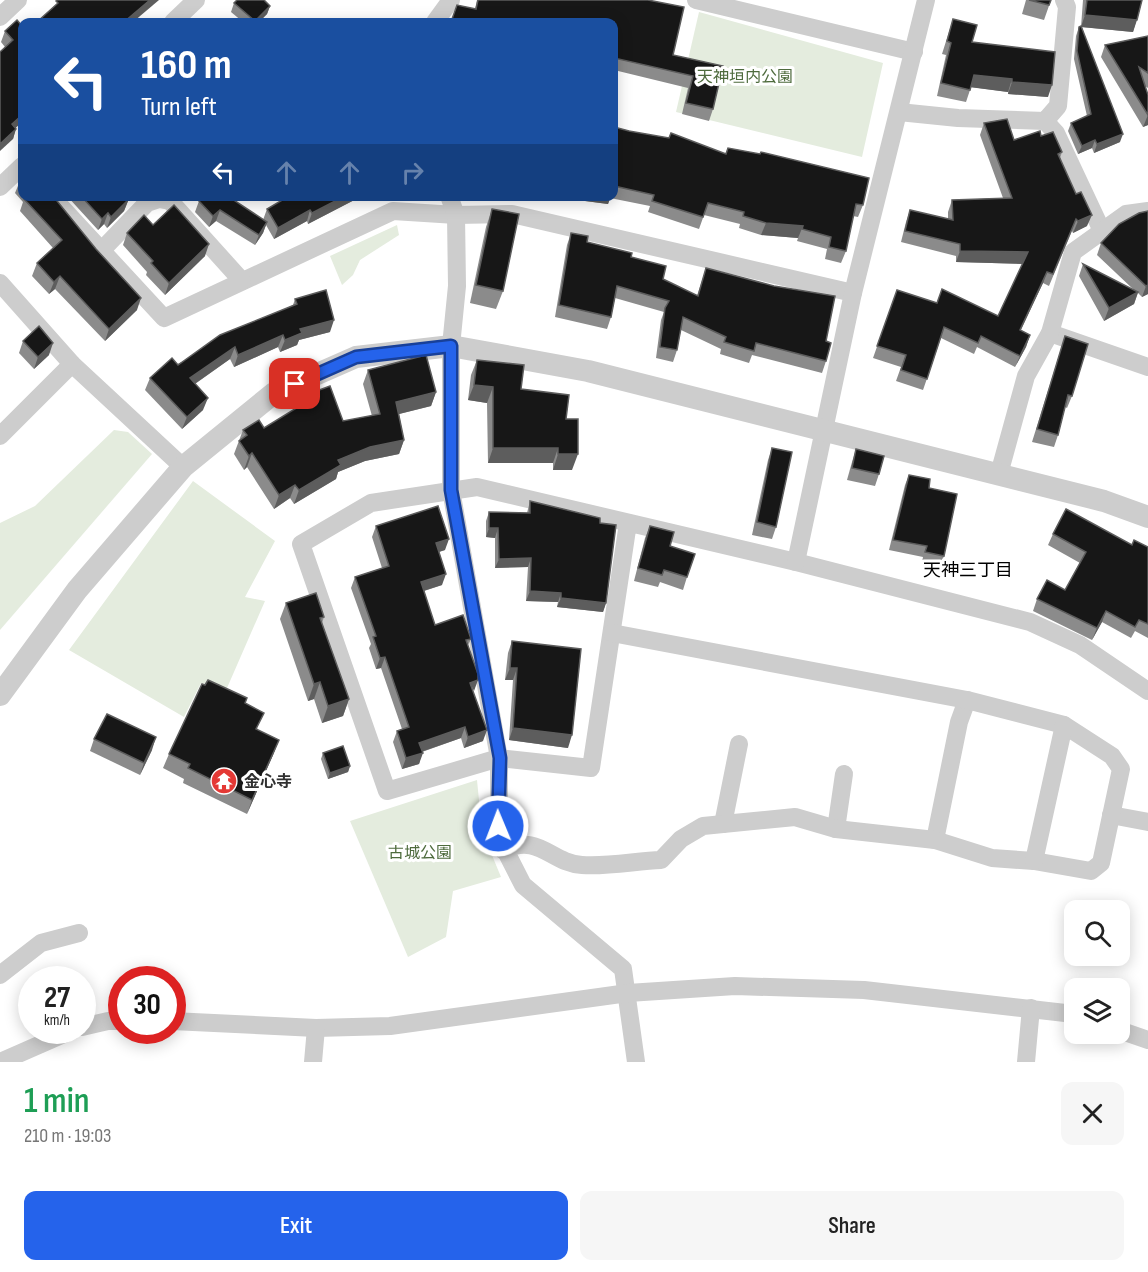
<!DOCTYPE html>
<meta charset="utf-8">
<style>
:root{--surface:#fff;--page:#f6f6f6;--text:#222;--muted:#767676;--accent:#2563eb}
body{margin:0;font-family:"Sofia Sans Condensed","Noto Sans JP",sans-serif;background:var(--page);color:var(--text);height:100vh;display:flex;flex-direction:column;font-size:22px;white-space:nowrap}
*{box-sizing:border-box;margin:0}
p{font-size:20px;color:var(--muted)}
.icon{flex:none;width:33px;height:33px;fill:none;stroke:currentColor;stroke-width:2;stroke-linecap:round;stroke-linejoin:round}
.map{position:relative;height:1062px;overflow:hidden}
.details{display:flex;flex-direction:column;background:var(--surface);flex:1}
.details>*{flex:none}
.top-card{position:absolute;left:18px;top:18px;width:600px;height:183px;border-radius:12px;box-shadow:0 3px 15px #0003;background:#1a4fa0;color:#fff;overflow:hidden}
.controls{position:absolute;left:1064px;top:900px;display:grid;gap:12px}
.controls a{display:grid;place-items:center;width:66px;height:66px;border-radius:12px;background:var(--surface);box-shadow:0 3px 15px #0003;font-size:30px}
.speed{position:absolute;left:18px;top:966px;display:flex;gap:12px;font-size:30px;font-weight:700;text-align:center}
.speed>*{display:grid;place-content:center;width:78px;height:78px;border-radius:50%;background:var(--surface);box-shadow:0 3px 15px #0003;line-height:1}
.speed small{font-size:15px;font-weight:400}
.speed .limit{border:9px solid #d22;background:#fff;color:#111}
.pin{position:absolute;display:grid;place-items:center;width:51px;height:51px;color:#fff;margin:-26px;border-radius:12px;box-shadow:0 3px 9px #0006}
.me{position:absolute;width:66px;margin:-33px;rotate:359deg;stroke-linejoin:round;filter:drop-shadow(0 0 4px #0008)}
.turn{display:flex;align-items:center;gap:21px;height:126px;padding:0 24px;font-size:27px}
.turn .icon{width:78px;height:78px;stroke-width:2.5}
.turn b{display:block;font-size:42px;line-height:51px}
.lanes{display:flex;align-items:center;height:57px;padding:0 24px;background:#0003;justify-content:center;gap:30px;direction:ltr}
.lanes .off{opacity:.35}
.round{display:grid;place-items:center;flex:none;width:63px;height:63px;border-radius:12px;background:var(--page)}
.summary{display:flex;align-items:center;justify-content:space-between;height:102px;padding:0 24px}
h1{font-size:36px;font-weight:600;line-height:45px;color:#1e9e55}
.cta{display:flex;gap:12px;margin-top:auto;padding:12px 24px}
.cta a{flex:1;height:69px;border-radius:12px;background:var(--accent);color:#fff;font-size:24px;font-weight:600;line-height:69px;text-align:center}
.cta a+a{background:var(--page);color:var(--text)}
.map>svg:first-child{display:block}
</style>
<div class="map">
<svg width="1148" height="1062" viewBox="0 0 1148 1062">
<rect width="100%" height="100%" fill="#fff"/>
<g fill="#e4ecde">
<polygon points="699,12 883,63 862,157 676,112"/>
<polygon points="397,225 399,235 360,260 353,275 342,285 330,256"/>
<polygon points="114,430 128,432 152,454 0,630 0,523 35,506"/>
<polygon points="193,481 275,541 245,597 265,601 227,688 201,683 184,717 69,650"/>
<polygon points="477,780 482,831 501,877 453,891 446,937 408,957 350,821"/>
</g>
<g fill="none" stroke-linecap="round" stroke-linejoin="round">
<g stroke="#cdcdcd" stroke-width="18">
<polyline points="696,0 914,52"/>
<polyline points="0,17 18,0"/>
<polyline points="173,22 196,0"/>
<polyline points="435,22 451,0"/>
<polyline points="899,112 958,118 1045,121 1058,106 1067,7 1064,0"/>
<polyline points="1045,121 1056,133 1102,231"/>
<polyline points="0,187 22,166"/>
<polyline points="51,196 164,318 393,211 456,215 512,214 853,293"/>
<polyline points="449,196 456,215 457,286 451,346 451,490 499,758 499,838 523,885 623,969 636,1062"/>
<polyline points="101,251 147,203 159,199 170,201 242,281"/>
<polyline points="0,283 72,364 183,467"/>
<polyline points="1050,333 1148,367"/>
<polyline points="0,436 72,364"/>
<polyline points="999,474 1026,376 1050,333 1073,252 1126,214 1148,211"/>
<polyline points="628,523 591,768 499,758 387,791 301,544 371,503 477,487 796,562 1030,622 1080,645 1148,691"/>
<polyline points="796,562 853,293 926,0"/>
<polyline points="1111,815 1148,822"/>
<polyline points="723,824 739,744"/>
<polyline points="836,829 844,774"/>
<polyline points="935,840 959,722 967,700"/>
<path d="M503 850C540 833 550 863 582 865 607 867 636 861 661 860L681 839 703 826 795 817 836 829 935 840 992 858 1034 861 1091 871 1101 863 1121 769 1112 756 1064 725 967 700 612 633"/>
<polyline points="1034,861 1064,725"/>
<polyline points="0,975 41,943 79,933"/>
<polyline points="172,1021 316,1028 390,1026 628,993 735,986 864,990 1074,1014"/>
<polyline points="82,1027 108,1021 122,1021"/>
<polyline points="1119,1030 1148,1040"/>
<polyline points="0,1062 73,1030"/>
<polyline points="313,1062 316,1028"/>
<polyline points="1026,1062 1031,1008"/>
</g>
<polyline stroke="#cdcdcd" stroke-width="22" points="0,695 77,590 183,467 274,393 356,357 451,346 588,371 1104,501 1148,517"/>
</g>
<g fill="#8b8b8b">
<polygon points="477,0 648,0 673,55 723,66 713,109 709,121 682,114 688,88 614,70 614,22 475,9"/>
<polygon points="1026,0 1051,0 1044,20 1022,14"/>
<polygon points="1083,0 1142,0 1133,32 1082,27 1120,142 1094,153 1092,148 1078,154 1068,131 1071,123 1087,116 1074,59 1076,36 1079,27 1081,27"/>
<polygon points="234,3 270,6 267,14 259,22 243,22 231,12"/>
<polygon points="953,19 972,42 1048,97 1008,94 1008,92 971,87 966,102 937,96 946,55 942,54"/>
<polygon points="17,20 16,128 13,139 5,47 1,42 5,31"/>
<polygon points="1148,36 1148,88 1145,86 1148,95 1148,125 1143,127 1101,57 1105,45"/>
<polygon points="984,123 1014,140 1041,136 1062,152 1060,158 1087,226 1073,233 1072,231 1049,286 1043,283 1021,330 1030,335 1026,347 1015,367 977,347 974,354 941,338 923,390 896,381 901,367 873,358 897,290 937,303 998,316 1023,264 956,262 956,256 901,242 906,222 910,210 948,219 948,212 952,200 1003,198 980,135"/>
<polygon points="614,127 725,154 728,148 863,205 858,217 853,216 846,251 841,263 825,259 827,249 797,241 798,238 761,235 739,228 740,224 704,215 699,229 648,212 650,206 610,198 608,204 547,196 614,196"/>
<polygon points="22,178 22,196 53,196 137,310 105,341 55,289 49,294 32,276 37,263 53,248 20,211 23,202 15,193 20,181"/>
<polygon points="67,196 132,196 128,201 124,211 107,228 104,224 98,230"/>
<polygon points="362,196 308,224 307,221 274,239 266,225 263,233 255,245 216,221 209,227 195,212 199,201 235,201 263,220 267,209"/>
<polygon points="492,209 503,291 496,309 470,303 486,227"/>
<polygon points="1139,213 1148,294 1142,297 1138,293 1134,304 1104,321 1079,276 1083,264 1134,290 1097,255 1101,243"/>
<polygon points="153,225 205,256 165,295 146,275 147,272 123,245 127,233"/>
<polygon points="571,233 587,242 631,257 663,279 697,296 706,268 826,341 826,361 822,373 752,355 749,363 720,354 721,349 681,330 677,350 673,362 656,358 661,320 664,312 615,298 611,317 607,329 555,317 567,245"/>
<polygon points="295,299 330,332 299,340 297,345 280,352 278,347 234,367 230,359 195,384 203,410 182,429 145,390 150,378 293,305"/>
<polygon points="1065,336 1072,396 1067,408 1065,407 1058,435 1054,447 1032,442"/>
<polygon points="23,341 49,355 34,369 19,353"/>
<polygon points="477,360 566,419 572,470 553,470 553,463 488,463 487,403 468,400 471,375"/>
<polygon points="368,370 436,392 431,406 399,414 404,440 399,454 365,461 338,472 336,479 294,504 290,498 274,509 247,467 244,470 234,454 243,430 264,428 302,405 306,395 343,421 372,416 363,384"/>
<polygon points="772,448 776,527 772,539 752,535 768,460"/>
<polygon points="856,449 879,474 875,486 847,480 852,462"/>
<polygon points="909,475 929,488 944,556 940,566 922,562 923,557 889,550 905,485"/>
<polygon points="530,501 600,523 606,603 603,612 557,607 558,602 526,601 528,567 495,568 495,538 486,537 486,521 489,512 527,513"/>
<polygon points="376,526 445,550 439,552 442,585 424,591 435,625 471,639 468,645 473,691 483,741 464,748 461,738 422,752 419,764 402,769 393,742 397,731 402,729 381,668 376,669 369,648 371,644 351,588 355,577 382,568 372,537"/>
<polygon points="650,526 670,546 687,577 683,590 660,582 658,587 634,581 645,538"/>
<polygon points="1053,534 1148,547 1148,638 1135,631 1131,638 1102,622 1092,640 1033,611 1037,599 1065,590 1080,563 1048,545"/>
<polygon points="286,603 324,617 322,623 349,699 343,716 322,723 314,699 308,701 280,619"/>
<polygon points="512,641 568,748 509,740 513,680 505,680 508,653"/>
<polygon points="247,698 245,703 258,730 279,740 273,755 247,814 183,783 184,779 163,768 169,754"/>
<polygon points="94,739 152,750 140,775 90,751"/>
<polygon points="323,753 350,766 348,772 328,779 321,759"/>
</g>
<g fill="#5d5d5d">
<polygon points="150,0 159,0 133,22 124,22"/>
<polygon points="270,6 267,14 259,22 255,22"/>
<polygon points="1085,15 1137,20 1133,32 1081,27"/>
<polygon points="974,75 1012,79 1008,92 969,87"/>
<polygon points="1012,82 1052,85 1048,97 1008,94"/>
<polygon points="22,115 22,122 8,135 12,124"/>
<polygon points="1148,115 1148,125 1143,127"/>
<polygon points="16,129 13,139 0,151 0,144"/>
<polygon points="1123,134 1120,142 1094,153 1097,144"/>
<polygon points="1095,140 1092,148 1078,154 1082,146"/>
<polygon points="125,196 132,196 128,201 124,211 107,228 111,217"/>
<polygon points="345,196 362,196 308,224 312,213"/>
<polygon points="547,196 611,196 608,204"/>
<polygon points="220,210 216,221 209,227 213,216"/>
<polygon points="310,210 307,221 274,239 278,228"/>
<polygon points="108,213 104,224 98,230 102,219"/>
<polygon points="1092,215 1087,226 1073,233 1078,221"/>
<polygon points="267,222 263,233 255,245 259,235"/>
<polygon points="766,223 803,226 798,238 761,235"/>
<polygon points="209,244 205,256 165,295 169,283"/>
<polygon points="960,251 1028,252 1024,264 956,262"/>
<polygon points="1047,272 1043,283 1015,341 1020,330"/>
<polygon points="60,276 55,289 49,294 54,282"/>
<polygon points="1148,285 1148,294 1142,297 1146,286"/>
<polygon points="1138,292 1134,304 1104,321 1109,308"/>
<polygon points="141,298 137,310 105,341 109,329"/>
<polygon points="334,320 330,332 299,340 297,345 280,352 285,340 300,329"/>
<polygon points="283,335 278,347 234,367 238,355"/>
<polygon points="1030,335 1026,347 1015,367 1020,356"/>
<polygon points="53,343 49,355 34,369 38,357"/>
<polygon points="235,347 230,359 186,390 190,378"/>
<polygon points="474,385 493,387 487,403 468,400"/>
<polygon points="436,392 431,406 391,416 396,402"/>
<polygon points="208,398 203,410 182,429 187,417"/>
<polygon points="404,440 399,454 365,461 338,472 336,479 294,504 299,490 338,460 370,447"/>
<polygon points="493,448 558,448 553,463 488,463"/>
<polygon points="252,453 247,467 244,470 249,456"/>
<polygon points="558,454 578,454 572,470 553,470"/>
<polygon points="295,485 290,498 274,509 279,495"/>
<polygon points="489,528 498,528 495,538 486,537"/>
<polygon points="449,539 445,550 432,554 436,543"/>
<polygon points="531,558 528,567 495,568 499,559"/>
<polygon points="446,574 442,585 417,593 421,582"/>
<polygon points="530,591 561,593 558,602 526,601"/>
<polygon points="561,598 606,603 603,612 557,607"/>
<polygon points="1106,611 1102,622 1092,640 1097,628"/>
<polygon points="385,657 381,668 376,669 380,658"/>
<polygon points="510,668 517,668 513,680 505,680"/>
<polygon points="478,680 474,691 470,683"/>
<polygon points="320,682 314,699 308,701 314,684"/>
<polygon points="349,699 343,716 322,723 328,706"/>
<polygon points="465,727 461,738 415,754 419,743"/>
<polygon points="513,728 572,735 568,748 509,740"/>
<polygon points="487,730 483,741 464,748 468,737"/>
<polygon points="156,737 152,750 140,775 144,763"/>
<polygon points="279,740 273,755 247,814 252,800"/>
<polygon points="423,753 419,764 402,769 406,758"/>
<polygon points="350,766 348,772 328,779 330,773"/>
</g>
<g fill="#171717" stroke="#5d5d5d" stroke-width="1.5">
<polygon points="57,0 150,0 124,22 37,22 58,3 56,1"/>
<polygon points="237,0 264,0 270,6 255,21 234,3"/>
<polygon points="478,0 648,0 684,7 673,55 723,66 713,109 686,103 693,76 614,58 614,22 451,22 457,5 476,9"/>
<polygon points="1029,0 1051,0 1049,5"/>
<polygon points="1087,0 1142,0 1137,20 1085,15"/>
<polygon points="953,19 977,25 972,42 1055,52 1052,85 1012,82 1012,79 974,75 970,90 941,83 951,43 947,41"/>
<polygon points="17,20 22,26 22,115 12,124 16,129 0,144 0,52 13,40 5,31"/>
<polygon points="1081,26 1123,134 1097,144 1095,140 1082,146 1071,123 1091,114 1077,51 1079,27"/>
<polygon points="1148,36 1148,73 1139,67 1148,95 1148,115 1105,45"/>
<polygon points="1007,119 1014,140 1040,131 1041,136 1053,132 1062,152 1058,154 1076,194 1081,192 1092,215 1078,221 1076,219 1053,274 1047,272 1020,330 1030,335 1020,356 981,336 978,343 944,327 927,379 901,370 906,355 877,346 897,290 937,303 942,289 998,316 1028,252 960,251 960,244 905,231 910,210 953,220 952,200 1012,198 984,123"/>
<polygon points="614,127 629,131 669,138 671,133 726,154 728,148 760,154 761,152 869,178 863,205 856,204 846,251 829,247 831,237 802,229 803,226 766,223 743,216 744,212 708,203 703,217 652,201 654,195 614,186 614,187"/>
<polygon points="27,196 53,196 96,249 141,298 109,329 60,276 54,282 37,263 62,240 24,199"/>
<polygon points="81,196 125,196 128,200 111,217 108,213 102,219"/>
<polygon points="204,196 235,196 232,199 267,222 259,235 220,210 213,216 199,201"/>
<polygon points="289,196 345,196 312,213 310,210 278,228 267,209"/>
<polygon points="174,205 209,244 169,283 151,263 153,261 127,233 144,215 153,225"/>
<polygon points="492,209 519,214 503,291 476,285"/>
<polygon points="1148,211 1148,285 1146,286 1101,243 1119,224 1139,213"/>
<polygon points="571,233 588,236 587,242 632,253 631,257 666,266 663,279 698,296 706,268 774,286 835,296 826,341 831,343 826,361 756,343 754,351 724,342 726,337 683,317 677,350 660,347 665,308 669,301 617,286 611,317 559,305"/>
<polygon points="1083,264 1138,292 1109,308"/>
<polygon points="326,290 334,320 300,329 302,333 285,340 283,335 238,355 235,347 190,378 208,398 187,417 150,378 172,358 178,365 220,335 297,304 295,299"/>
<polygon points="39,326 53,343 38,357 23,341"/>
<polygon points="1065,336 1088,344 1072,396 1068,395 1058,435 1037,429"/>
<polygon points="426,355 436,392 396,402 404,440 370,447 338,460 341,465 299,490 295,485 279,495 252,453 249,456 239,441 247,435 243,430 259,420 264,428 308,401 306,395 330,386 343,421 380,414 368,370"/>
<polygon points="477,360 524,365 521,389 569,395 566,419 578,419 578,454 558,454 558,448 493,448 493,387 474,385"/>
<polygon points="772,448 792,452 776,527 757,522"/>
<polygon points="856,449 884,456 879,474 852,468"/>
<polygon points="909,475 930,479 929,488 957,494 944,556 925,552 927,546 893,540"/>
<polygon points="530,501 600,518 600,523 616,525 606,603 561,598 561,593 530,591 531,558 499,559 498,528 489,528 489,512 530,513"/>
<polygon points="438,506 449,539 436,543 446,574 421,582 435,625 463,615 471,639 466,640 478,674 478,680 470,683 487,730 468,737 465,727 419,743 423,753 406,758 397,731 409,727 385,657 380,658 373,637 376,636 355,577 389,566 376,526"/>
<polygon points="1066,509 1132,545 1134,540 1148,547 1148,624 1139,620 1135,627 1106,611 1097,628 1037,599 1047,580 1065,590 1086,552 1053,534"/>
<polygon points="650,526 674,532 670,546 695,554 687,577 664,570 662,575 638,568"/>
<polygon points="316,593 324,617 320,618 349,699 328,706 320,682 314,684 286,603"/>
<polygon points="512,641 581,649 572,735 513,728 517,668 510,668"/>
<polygon points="208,680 247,698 245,703 264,713 256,729 279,740 252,800 188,768 190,764 169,754 202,684 205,685"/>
<polygon points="107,714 156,737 144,763 94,739"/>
<polygon points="343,746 350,766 330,773 323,753"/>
</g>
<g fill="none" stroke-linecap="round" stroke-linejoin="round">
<defs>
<polyline id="route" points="295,384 356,357 451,346 451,490 500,758 498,826"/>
</defs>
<use href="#route" stroke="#184099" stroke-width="15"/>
<use href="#route" stroke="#2563eb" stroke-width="10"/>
</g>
<defs>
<symbol id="temple-disc" viewBox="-11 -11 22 22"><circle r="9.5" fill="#e43935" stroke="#fff"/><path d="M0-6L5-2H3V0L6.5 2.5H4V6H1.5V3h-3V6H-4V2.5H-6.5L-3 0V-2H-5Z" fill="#fff"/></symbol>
</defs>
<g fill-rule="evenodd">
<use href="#temple-disc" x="209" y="766" width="30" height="30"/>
</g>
<g text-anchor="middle" stroke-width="6" stroke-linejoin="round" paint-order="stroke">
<g font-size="16" fill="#4e6b3d" stroke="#fff">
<text x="745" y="82">天神垣内公園</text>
<text x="420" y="858">古城公園</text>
</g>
<g font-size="16" font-weight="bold" fill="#303030" stroke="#fff" text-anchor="start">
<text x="244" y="787">金心寺</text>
</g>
<g font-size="18" fill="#000" stroke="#fff">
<text x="968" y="576">天神三丁目</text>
</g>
</g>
</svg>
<div class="controls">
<a><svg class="icon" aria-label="search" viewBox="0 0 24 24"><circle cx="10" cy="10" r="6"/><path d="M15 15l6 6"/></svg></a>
<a><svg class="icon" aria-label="layers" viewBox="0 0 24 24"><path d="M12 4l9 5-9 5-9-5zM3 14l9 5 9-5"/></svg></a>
</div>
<div class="speed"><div>27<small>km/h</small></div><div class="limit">30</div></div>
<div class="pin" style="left:295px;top:384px;background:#d93025"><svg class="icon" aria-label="arrive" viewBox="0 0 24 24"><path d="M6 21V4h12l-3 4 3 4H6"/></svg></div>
<svg class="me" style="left:498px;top:826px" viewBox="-20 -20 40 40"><circle r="17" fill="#2563eb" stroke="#fff" stroke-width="3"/><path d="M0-11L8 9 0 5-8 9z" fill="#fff"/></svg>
<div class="top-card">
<div class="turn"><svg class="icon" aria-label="left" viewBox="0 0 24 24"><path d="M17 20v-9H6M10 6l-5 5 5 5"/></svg><div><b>160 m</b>Turn left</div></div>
<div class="lanes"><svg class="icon" aria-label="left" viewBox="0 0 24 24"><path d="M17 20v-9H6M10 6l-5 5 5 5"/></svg><svg class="icon off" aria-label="ahead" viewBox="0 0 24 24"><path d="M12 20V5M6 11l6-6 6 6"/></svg><svg class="icon off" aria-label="ahead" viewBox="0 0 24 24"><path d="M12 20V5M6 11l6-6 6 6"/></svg><svg class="icon off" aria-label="right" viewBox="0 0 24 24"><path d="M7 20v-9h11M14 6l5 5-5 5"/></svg></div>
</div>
</div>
<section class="details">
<div class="summary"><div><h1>1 min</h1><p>210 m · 19:03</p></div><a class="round"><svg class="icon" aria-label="close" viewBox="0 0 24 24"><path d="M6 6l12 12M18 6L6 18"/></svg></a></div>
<div class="cta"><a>Exit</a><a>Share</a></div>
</section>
